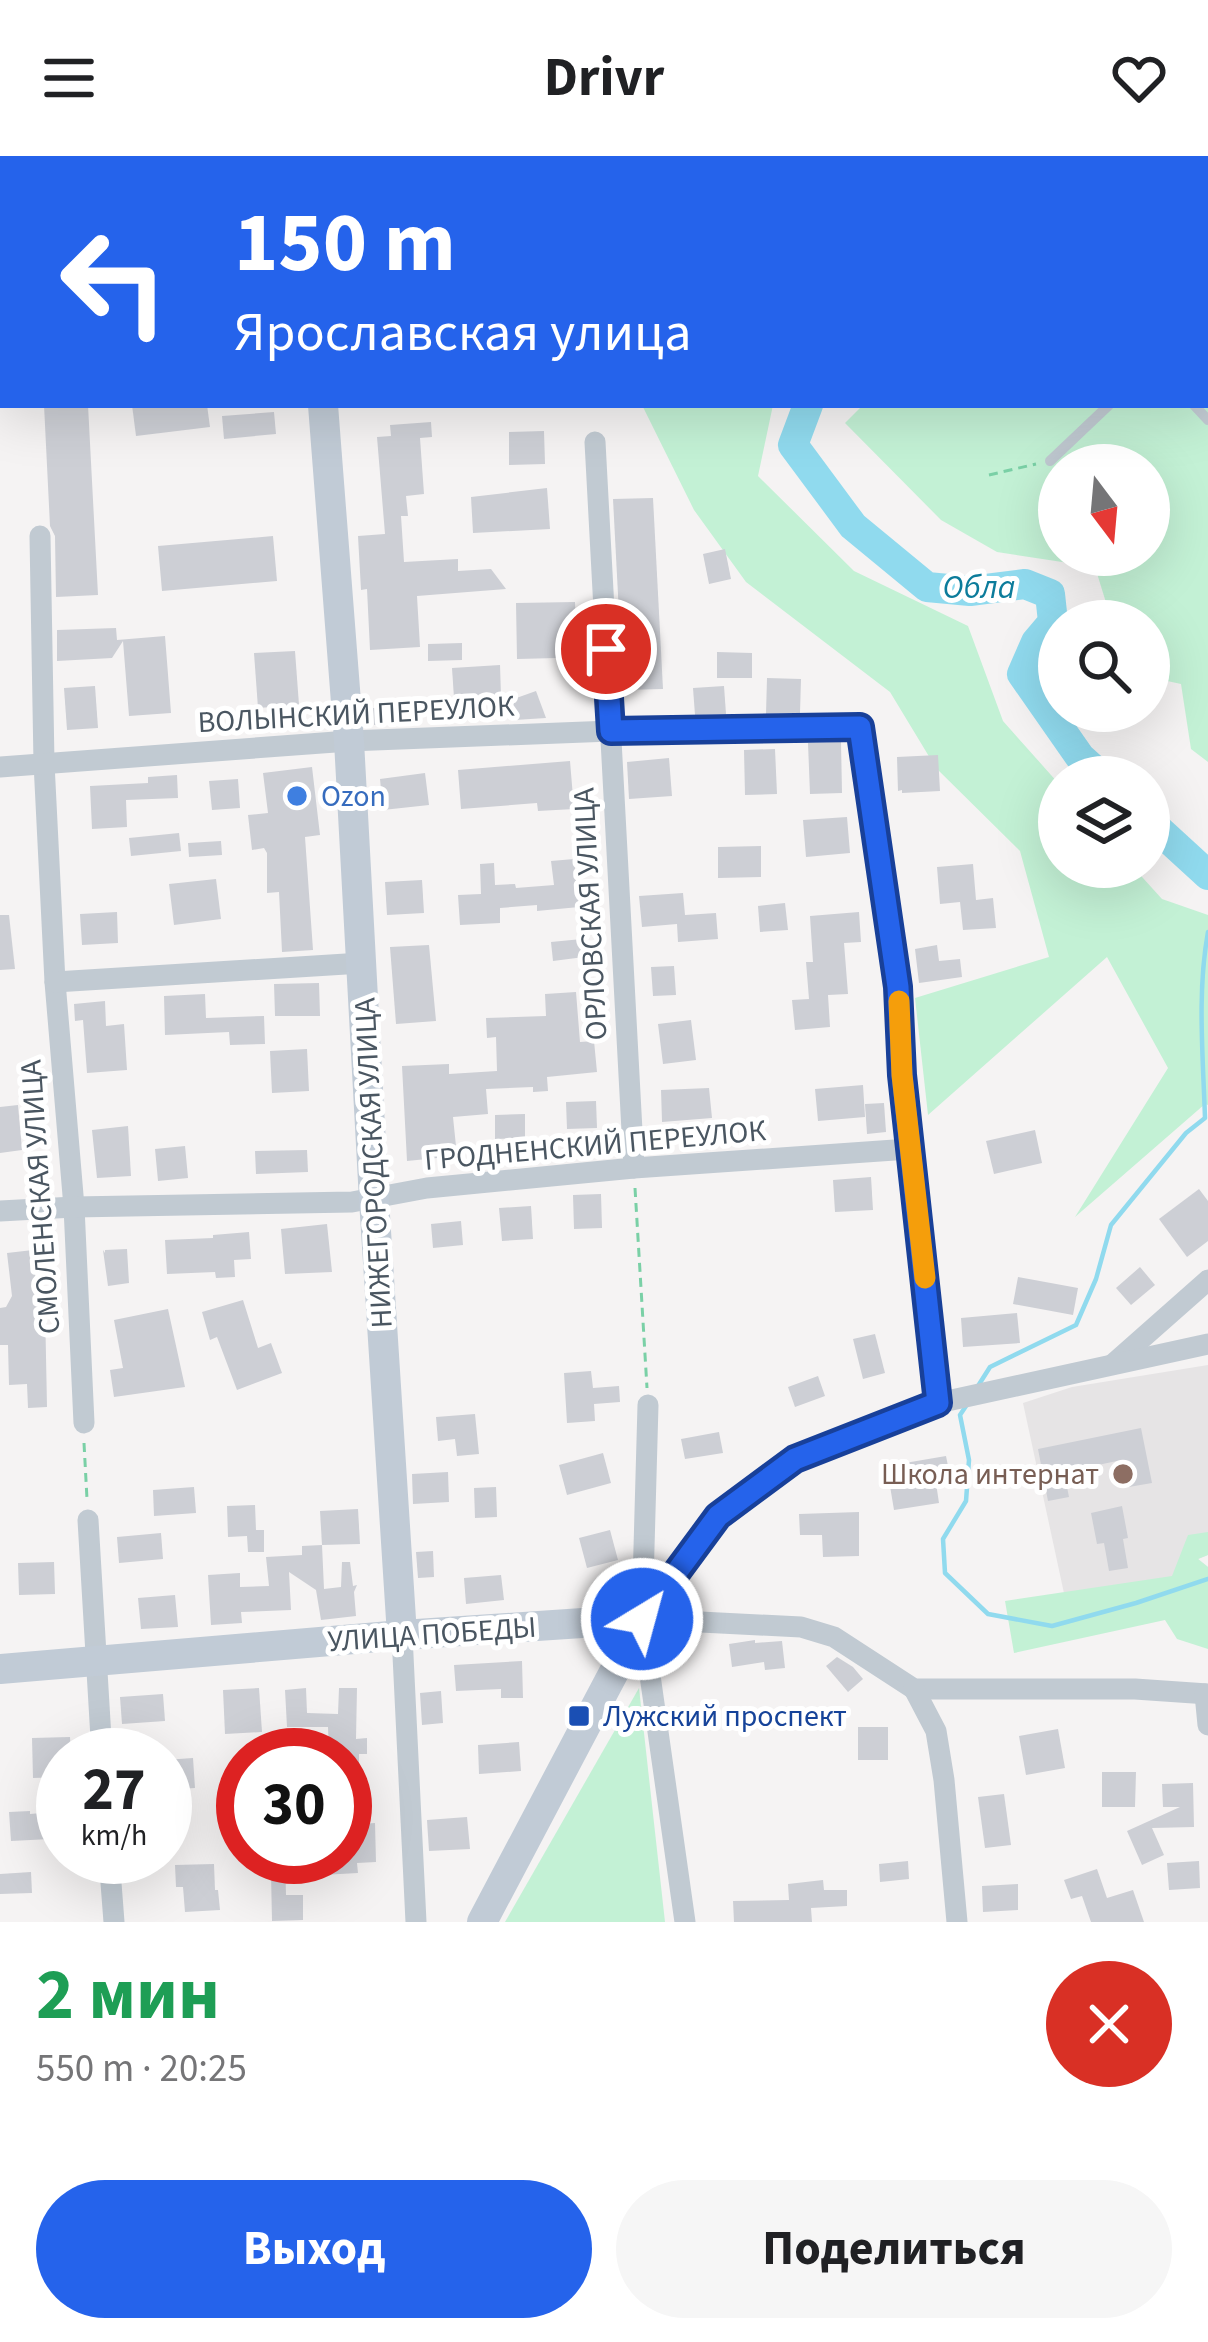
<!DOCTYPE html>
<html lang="ru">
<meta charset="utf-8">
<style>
:root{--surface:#fff;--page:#f6f6f6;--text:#202124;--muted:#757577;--accent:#2563eb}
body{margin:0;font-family:"Source Sans 3",sans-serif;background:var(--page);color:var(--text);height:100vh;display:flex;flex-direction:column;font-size:45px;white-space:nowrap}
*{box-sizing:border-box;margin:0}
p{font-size:39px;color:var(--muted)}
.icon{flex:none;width:66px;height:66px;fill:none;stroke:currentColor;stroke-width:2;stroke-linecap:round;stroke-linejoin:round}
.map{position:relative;height:1766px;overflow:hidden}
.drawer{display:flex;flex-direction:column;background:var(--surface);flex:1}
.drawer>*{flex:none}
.guide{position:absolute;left:0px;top:0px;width:1209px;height:252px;box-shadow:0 12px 48px #0002;background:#2563eb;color:#fff;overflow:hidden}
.needle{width:78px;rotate:164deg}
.buttons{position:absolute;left:1038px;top:288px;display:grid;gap:24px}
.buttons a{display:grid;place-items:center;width:132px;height:132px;border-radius:50%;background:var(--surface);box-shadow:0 12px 48px #0002;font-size:60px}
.speed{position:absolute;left:36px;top:1572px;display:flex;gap:24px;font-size:60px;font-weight:700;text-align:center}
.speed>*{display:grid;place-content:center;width:156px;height:156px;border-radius:50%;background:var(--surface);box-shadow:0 12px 48px #0002;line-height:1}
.speed small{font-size:30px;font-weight:400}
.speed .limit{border:18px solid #d22;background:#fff;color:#111}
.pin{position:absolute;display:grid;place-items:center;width:102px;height:102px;color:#fff;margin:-51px;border:6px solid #fff;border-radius:50%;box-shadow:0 3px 12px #0007}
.me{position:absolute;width:132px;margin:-66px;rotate:37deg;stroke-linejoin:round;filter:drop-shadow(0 0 9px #0008)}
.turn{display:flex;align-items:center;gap:42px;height:252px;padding:0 36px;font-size:54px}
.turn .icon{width:156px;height:156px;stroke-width:2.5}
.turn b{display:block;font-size:84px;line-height:102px}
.round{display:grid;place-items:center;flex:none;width:126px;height:126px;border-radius:63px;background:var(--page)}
.head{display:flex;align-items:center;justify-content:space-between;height:204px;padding:0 36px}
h1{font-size:72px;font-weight:700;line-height:90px;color:#1e9e55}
.cta{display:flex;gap:24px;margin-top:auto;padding:24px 36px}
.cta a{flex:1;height:138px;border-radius:72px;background:var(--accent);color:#fff;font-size:48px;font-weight:700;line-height:138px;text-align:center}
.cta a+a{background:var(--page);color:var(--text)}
header{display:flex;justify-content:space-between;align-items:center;height:156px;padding:0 36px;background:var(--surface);font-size:54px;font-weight:700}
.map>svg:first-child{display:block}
</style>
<header><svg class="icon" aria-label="menu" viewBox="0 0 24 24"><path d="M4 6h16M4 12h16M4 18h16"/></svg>Drivr<svg class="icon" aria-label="heart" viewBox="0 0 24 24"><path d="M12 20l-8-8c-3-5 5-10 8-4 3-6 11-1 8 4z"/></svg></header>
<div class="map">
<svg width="1208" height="1766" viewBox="0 0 1208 1766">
<rect width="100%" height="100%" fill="#f5f3f3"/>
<polygon fill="#e6e4e5" points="1208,1209 1208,1399 1198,1403 1208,1411 1070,1465 1023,1247 1072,1231"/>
<g fill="#c3f1d5" fill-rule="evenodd">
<path d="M587 0H1208V606L1191 593 1181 528 1149 521V465H1101L1108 453 1095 411 997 396 941 364 845 267 863 249H1206V3H589ZM1059 309H1149V399H1059Z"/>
<polygon points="642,249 773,249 758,320 854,415 968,470 1003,565 1059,628 1059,711 1133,711 1162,743 1208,759 1208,949 1205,948 1075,1061 1168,912 1107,801 928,959 915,842 1049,801 1020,695 936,612 890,536 746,426 694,354"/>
<polygon points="1208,1376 1208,1399 1198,1403 1208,1411 1208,1493 1177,1483 1165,1464 1014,1497 1005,1445 1172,1420 1188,1379"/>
<polygon points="639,1532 665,1766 505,1766"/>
</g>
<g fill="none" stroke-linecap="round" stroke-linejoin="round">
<g stroke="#90daee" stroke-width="4.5">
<path d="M978 1230 990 1211 1076 1169 1096 1123 1111 1069 1186 977 1205 962C1203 900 1197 836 1208 776"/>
<polyline points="966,1250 960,1259 969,1304 966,1345 943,1383 945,1417 988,1458 1052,1470 1136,1447 1208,1423"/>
</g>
<g stroke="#90daee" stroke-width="30">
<polyline points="35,3 35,0"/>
<polyline points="550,3 551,0"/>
<polyline points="0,95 3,89"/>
<polyline points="808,249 793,289 853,370 927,431 970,435 1025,428 1050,438 1053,466 1036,486 1022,518 1080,601 1102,621"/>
<polyline points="1149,665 1208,719"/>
</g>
</g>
<g fill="#cdcfd5">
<polygon points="44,249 88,249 98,439 56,441 55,380 50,370"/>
<polygon points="132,249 207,249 210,271 136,280"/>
<polygon points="274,256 276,278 224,283 222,260"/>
<polygon points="431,266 432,281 420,282 424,338 406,340 408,360 401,360 404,406 458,403 458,415 491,413 506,433 417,440 420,491 370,494 367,433 361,434 358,380 385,378 377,281 391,280 390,269"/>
<polygon points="544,275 545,308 509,309 509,276"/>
<polygon points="547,332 550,373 473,377 471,341"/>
<polygon points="653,342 663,533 623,534 613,343"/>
<polygon points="273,380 277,425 162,435 158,390"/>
<polygon points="725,393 731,423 709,428 703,398"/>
<polygon points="575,446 576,479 557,480 557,502 517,503 516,447"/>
<polygon points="116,472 117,484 165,480 171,557 129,560 123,485 112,502 57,505 57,474"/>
<polygon points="462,487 462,504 428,505 428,488"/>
<polygon points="295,495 299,549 258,552 254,497"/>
<polygon points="717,496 752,497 752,522 717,522"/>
<polygon points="500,509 501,541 454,542 452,512"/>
<polygon points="767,522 801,523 800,557 766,558"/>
<polygon points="95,530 98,572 67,574 64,532"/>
<polygon points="724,530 726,558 695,559 693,532"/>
<polygon points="536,535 546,562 515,564 508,545"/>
<polygon points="409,550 410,568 374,569 373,552"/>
<polygon points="841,586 842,637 810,638 808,587"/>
<polygon points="775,593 777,638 745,639 744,594"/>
<polygon points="938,599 940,635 902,637 902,634 898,635 897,601"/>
<polygon points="669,602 672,640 629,643 627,606"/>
<polygon points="570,605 574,653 538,655 537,647 461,653 458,614"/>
<polygon points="312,611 320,679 305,681 313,794 282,796 279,736 267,737 267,697 264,692 252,694 248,659 268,657 263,617"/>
<polygon points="425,617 429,649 383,654 380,623"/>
<polygon points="177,619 178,642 126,644 127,671 92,673 90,630 148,627 148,621"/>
<polygon points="238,623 240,652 212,654 209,625"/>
<polygon points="847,661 850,697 806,701 803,664"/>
<polygon points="179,677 181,695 131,700 129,682"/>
<polygon points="221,685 222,699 189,701 188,687"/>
<polygon points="761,690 761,721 718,722 718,691"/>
<polygon points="574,703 579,751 537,755 537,749 500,752 500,767 460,769 458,739 481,738 480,708 494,707 495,729 515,728 516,732 554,729 551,705"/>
<polygon points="973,708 976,744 993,742 996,772 963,774 960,746 940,748 937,711"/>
<polygon points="216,723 221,763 174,769 169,728"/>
<polygon points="422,724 424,757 387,759 385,726"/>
<polygon points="683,737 685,759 716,757 718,783 678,786 677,768 642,771 639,740"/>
<polygon points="785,747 788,774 760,776 758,750"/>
<polygon points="117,756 118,787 82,789 80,758"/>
<polygon points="859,756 861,786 844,787 848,838 828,839 830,871 795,874 792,844 809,843 806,806 813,806 810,760"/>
<polygon points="0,759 9,759 15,813 0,814"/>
<polygon points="582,783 584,801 553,805 551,786"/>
<polygon points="429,789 436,865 396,868 390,791"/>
<polygon points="937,789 939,805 960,803 962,821 919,827 915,793"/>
<polygon points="674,810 676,839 653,840 651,811"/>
<polygon points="319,827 320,860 275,860 274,828"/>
<polygon points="576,836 580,886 594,885 597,916 547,921 548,935 533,936 533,931 486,933 488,958 453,961 457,1000 407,1005 402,910 449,908 449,918 497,915 496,881 487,882 486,862 546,860 545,838"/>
<polygon points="205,838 206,862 264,860 265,888 230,889 229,876 165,879 164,840"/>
<polygon points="105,845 106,870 124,868 127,914 87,917 83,864 75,865 74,848"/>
<polygon points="691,864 696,904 663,908 658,868"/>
<polygon points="307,893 309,935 272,937 270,895"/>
<polygon points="863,929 865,961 818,965 815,933"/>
<polygon points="709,932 712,962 662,966 661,934"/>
<polygon points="596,945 597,972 567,973 566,946"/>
<polygon points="884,947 886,976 867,978 865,948"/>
<polygon points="18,949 22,994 0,997 0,951"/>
<polygon points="525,958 525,982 495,983 495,959"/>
<polygon points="128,970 131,1020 97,1022 92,974"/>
<polygon points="1035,974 1042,1007 994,1018 986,985"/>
<polygon points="185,990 188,1022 158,1025 155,993"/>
<polygon points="307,994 308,1016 256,1018 255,995"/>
<polygon points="871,1021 873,1054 835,1056 833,1024"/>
<polygon points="1199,1033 1208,1045 1208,1085 1187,1101 1159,1063"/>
<polygon points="601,1038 602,1072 574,1073 573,1039"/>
<polygon points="531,1050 533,1083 502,1085 499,1052"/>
<polygon points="461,1065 463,1089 433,1092 431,1068"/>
<polygon points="327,1068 332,1116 285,1118 281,1073"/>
<polygon points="249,1076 251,1103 234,1104 235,1121 216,1122 215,1116 167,1118 165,1084 213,1082 213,1079"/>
<polygon points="127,1093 129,1127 108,1130 103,1094 105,1097 105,1094"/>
<polygon points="33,1094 38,1151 45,1150 47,1251 28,1252 27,1228 9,1229 8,1189 0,1189 0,1152 6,1151 12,1140 7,1097"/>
<polygon points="1140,1111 1155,1129 1131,1149 1116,1132"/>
<polygon points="1018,1121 1078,1132 1073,1159 1013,1148"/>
<polygon points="243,1144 258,1192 271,1187 282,1217 237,1234 217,1181 210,1184 202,1156"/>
<polygon points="168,1153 185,1231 114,1241 110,1214 123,1212 114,1164"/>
<polygon points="1017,1157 1020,1187 963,1191 961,1162"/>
<polygon points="875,1178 885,1217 863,1223 853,1183"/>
<polygon points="591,1215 593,1232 619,1230 620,1246 594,1248 595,1265 567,1267 564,1217"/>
<polygon points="818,1220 825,1240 795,1251 788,1231"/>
<polygon points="475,1258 479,1298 457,1300 455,1283 438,1285 436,1261"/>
<polygon points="1141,1272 1152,1327 1123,1332 1117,1305 1064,1316 1069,1341 1048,1345 1038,1293"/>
<polygon points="719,1276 723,1297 685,1303 681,1283"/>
<polygon points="603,1297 611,1327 567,1339 559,1309"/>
<polygon points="946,1300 951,1325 936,1327 939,1347 894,1354 889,1324 901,1322 899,1308"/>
<polygon points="448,1316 449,1346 413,1348 412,1318"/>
<polygon points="194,1331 196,1357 154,1360 153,1334"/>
<polygon points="496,1331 497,1361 475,1362 474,1332"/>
<polygon points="255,1349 256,1374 264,1374 264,1396 248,1396 247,1380 228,1381 227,1350"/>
<polygon points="1122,1350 1128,1382 1123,1383 1128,1412 1109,1415 1104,1387 1097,1388 1091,1357"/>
<polygon points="358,1353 360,1388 322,1389 320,1355"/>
<polygon points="859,1356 859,1400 823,1401 822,1379 800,1379 799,1358"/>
<polygon points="610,1374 618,1404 587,1412 579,1382"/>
<polygon points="161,1377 163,1403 119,1407 117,1381"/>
<polygon points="322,1389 324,1433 341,1431 342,1406 350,1406 353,1430 357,1429 354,1436 356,1460 321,1464 316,1434 289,1416 291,1454 241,1456 242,1467 211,1469 208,1419 240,1417 240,1431 269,1430 266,1401 302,1399 302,1390"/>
<polygon points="433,1395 434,1421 418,1422 416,1396"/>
<polygon points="54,1406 55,1438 19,1439 18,1407"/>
<polygon points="501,1419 504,1444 466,1448 464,1422"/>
<polygon points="175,1439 178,1471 141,1473 138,1442"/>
<polygon points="755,1484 755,1487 782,1485 785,1512 765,1514 764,1506 732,1511 729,1488"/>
<polygon points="837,1501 853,1511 863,1523 848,1536 826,1510"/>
<polygon points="522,1505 523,1542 501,1542 501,1533 456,1535 454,1509"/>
<polygon points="259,1532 262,1576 225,1578 223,1534"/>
<polygon points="306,1532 307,1557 338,1558 339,1532 357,1532 356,1583 367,1582 367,1598 359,1598 359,1615 345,1615 345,1599 329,1599 328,1571 287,1571 285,1534"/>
<polygon points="441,1535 443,1567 422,1569 420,1537"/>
<polygon points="163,1538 165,1565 122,1568 120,1541"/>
<rect x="858" y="1571" width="30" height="33"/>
<polygon points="1058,1573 1065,1612 1026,1619 1019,1580"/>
<polygon points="70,1581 71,1599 63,1599 63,1621 33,1622 32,1582"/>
<polygon points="519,1586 521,1615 479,1618 478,1589"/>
<polygon points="193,1602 195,1632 179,1633 179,1677 165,1677 165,1604"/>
<polygon points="1102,1616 1136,1616 1135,1651 1102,1651"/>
<polygon points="1193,1627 1194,1671 1152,1672 1164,1699 1142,1709 1127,1675 1180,1651 1163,1651 1162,1628"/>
<polygon points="1004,1638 1011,1689 985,1692 978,1641"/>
<polygon points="30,1655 30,1658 63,1655 63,1687 50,1688 50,1683 11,1685 9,1656"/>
<polygon points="467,1661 470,1693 429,1695 427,1664"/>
<polygon points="375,1667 376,1706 357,1707 358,1717 322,1719 322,1701 345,1701 345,1669"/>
<polygon points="260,1701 285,1701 286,1739 303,1739 303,1764 272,1765 271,1717 260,1717"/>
<polygon points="908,1705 909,1723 880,1726 879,1708"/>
<polygon points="1199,1705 1200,1732 1169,1734 1167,1707"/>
<polygon points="214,1708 215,1734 218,1734 220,1754 185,1756 183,1731 176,1731 175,1709"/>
<polygon points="1097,1713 1107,1742 1133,1734 1144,1766 1091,1766 1082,1740 1071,1743 1064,1724"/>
<polygon points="31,1716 32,1737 0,1738 0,1718"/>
<polygon points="823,1724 824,1734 847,1734 847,1750 811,1752 812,1766 734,1766 733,1745 789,1744 788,1728"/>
<polygon points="1018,1728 1018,1754 983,1756 982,1730"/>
</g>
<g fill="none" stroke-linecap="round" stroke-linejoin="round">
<g stroke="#7ad0a6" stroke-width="3" stroke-dasharray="9 6" stroke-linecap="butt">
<polyline points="1023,0 1026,3"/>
<polyline points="1117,0 1119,3"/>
<polyline points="1206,221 1208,219"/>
<polyline points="989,319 1036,308"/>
<polyline points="635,1032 647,1232"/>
<polyline points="84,1287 87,1343"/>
</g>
<g stroke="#c1cad2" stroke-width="10">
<polyline points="809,0 812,3"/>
<polyline points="907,0 911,3"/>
<polyline points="715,3 718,0"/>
<polyline points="924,3 927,0"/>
<polyline points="1046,3 1049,0"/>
<polyline points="1194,249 1208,264"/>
<polyline points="1050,305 1109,249"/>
</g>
<g stroke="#c1cad2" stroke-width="21">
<polyline points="595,286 634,1012"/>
<polyline points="40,380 44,607 55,826 74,1051 84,1267"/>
<polyline points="0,611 349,585 611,575 860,571 898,831 902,919 938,1247"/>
<polyline points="55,826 362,807"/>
<polyline points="0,1055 74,1051 352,1046 427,1032 634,1012 909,993"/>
<polyline points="1113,1208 1208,1124"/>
<polyline points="648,1249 642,1463 685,1766"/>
<polyline points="88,1364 102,1599"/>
<polyline points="642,1463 718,1361 795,1303 938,1247 1208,1188"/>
<polyline points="642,1463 801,1471 834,1481 914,1533 1135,1533 1208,1538"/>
<polyline points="402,1479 416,1766"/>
<polyline points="914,1533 936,1575 944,1624 957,1766"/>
<polyline points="1205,1538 1208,1569"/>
<polyline points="109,1701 114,1766"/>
</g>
<g stroke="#c1cbd6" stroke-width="30">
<polyline points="308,0 308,3"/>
<polyline points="323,249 349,585 374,1044 402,1479"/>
<polyline points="0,1513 402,1479 642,1463"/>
<polyline points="482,1766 642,1463"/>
</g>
</g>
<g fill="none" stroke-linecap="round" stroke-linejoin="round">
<defs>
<polyline id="route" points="606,493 611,575 860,571 898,831 902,919 938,1247 795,1303 718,1360 642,1463"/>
</defs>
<use href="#route" stroke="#184099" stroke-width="30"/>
<use href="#route" stroke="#2563eb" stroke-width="21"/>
<polyline stroke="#f59e0b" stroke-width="21" points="899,845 902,919 925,1122"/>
</g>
<circle fill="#3f7fe0" stroke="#fff" stroke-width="4.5" cx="297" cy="640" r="12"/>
<circle fill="#8d6e63" stroke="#fff" stroke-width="4.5" cx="1123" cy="1318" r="12"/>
<rect fill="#1a4fb4" stroke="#fff" stroke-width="4.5" x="567" y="1548" width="24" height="24" rx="6"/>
<g text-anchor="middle" stroke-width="10" stroke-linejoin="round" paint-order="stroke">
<g font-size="30" fill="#4a5661" stroke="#fff">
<text transform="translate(356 558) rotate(-3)" y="10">ВОЛЫНСКИЙ ПЕРЕУЛОК</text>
<text transform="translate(590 758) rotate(-93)" y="10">ОРЛОВСКАЯ УЛИЦА</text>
<text transform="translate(595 989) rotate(-5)" y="10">ГРОДНЕНСКИЙ ПЕРЕУЛОК</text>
<text transform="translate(373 1007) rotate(-93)" y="10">НИЖЕГОРОДСКАЯ УЛИЦА</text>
<text transform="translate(40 1041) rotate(-94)" y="10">СМОЛЕНСКАЯ УЛИЦА</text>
<text transform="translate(432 1478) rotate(-4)" y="10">УЛИЦА ПОБЕДЫ</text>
</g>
<g font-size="30" fill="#366cbe" stroke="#fff" text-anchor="start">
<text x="321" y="650">Ozon</text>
</g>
<g font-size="30" fill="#785e54" stroke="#fff" text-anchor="end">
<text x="1099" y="1328">Школа интернат</text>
</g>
<g font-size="30" fill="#164399" stroke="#fff" text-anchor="start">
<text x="603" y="1570">Лужский проспект</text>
</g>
<g font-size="33" font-style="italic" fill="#0c7c9b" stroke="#fff">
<text x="979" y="442">Обла</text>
</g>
</g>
</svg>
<div class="buttons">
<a><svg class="needle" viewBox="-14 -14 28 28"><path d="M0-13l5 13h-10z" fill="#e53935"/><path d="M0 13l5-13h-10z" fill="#757577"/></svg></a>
<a><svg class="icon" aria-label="search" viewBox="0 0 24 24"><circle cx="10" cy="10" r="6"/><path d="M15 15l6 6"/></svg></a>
<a><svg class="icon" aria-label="layers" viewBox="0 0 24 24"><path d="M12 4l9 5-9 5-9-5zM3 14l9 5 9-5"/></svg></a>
</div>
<div class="speed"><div>27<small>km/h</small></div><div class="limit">30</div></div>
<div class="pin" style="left:606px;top:493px;background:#d93025"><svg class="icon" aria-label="arrive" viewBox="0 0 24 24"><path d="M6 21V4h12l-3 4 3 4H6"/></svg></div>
<svg class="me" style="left:642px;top:1463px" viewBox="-20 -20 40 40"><circle r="17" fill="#2563eb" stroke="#fff" stroke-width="3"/><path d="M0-11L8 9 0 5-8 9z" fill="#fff"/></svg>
<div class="guide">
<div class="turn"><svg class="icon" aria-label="left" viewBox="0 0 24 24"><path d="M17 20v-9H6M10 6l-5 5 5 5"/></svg><div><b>150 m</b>Ярославская улица</div></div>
</div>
</div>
<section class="drawer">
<div class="head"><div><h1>2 мин</h1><p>550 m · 20:25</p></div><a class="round" style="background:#d93025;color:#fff"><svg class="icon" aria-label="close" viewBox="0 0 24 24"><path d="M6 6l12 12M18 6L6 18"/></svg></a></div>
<div class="cta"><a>Выход</a><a>Поделиться</a></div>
</section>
